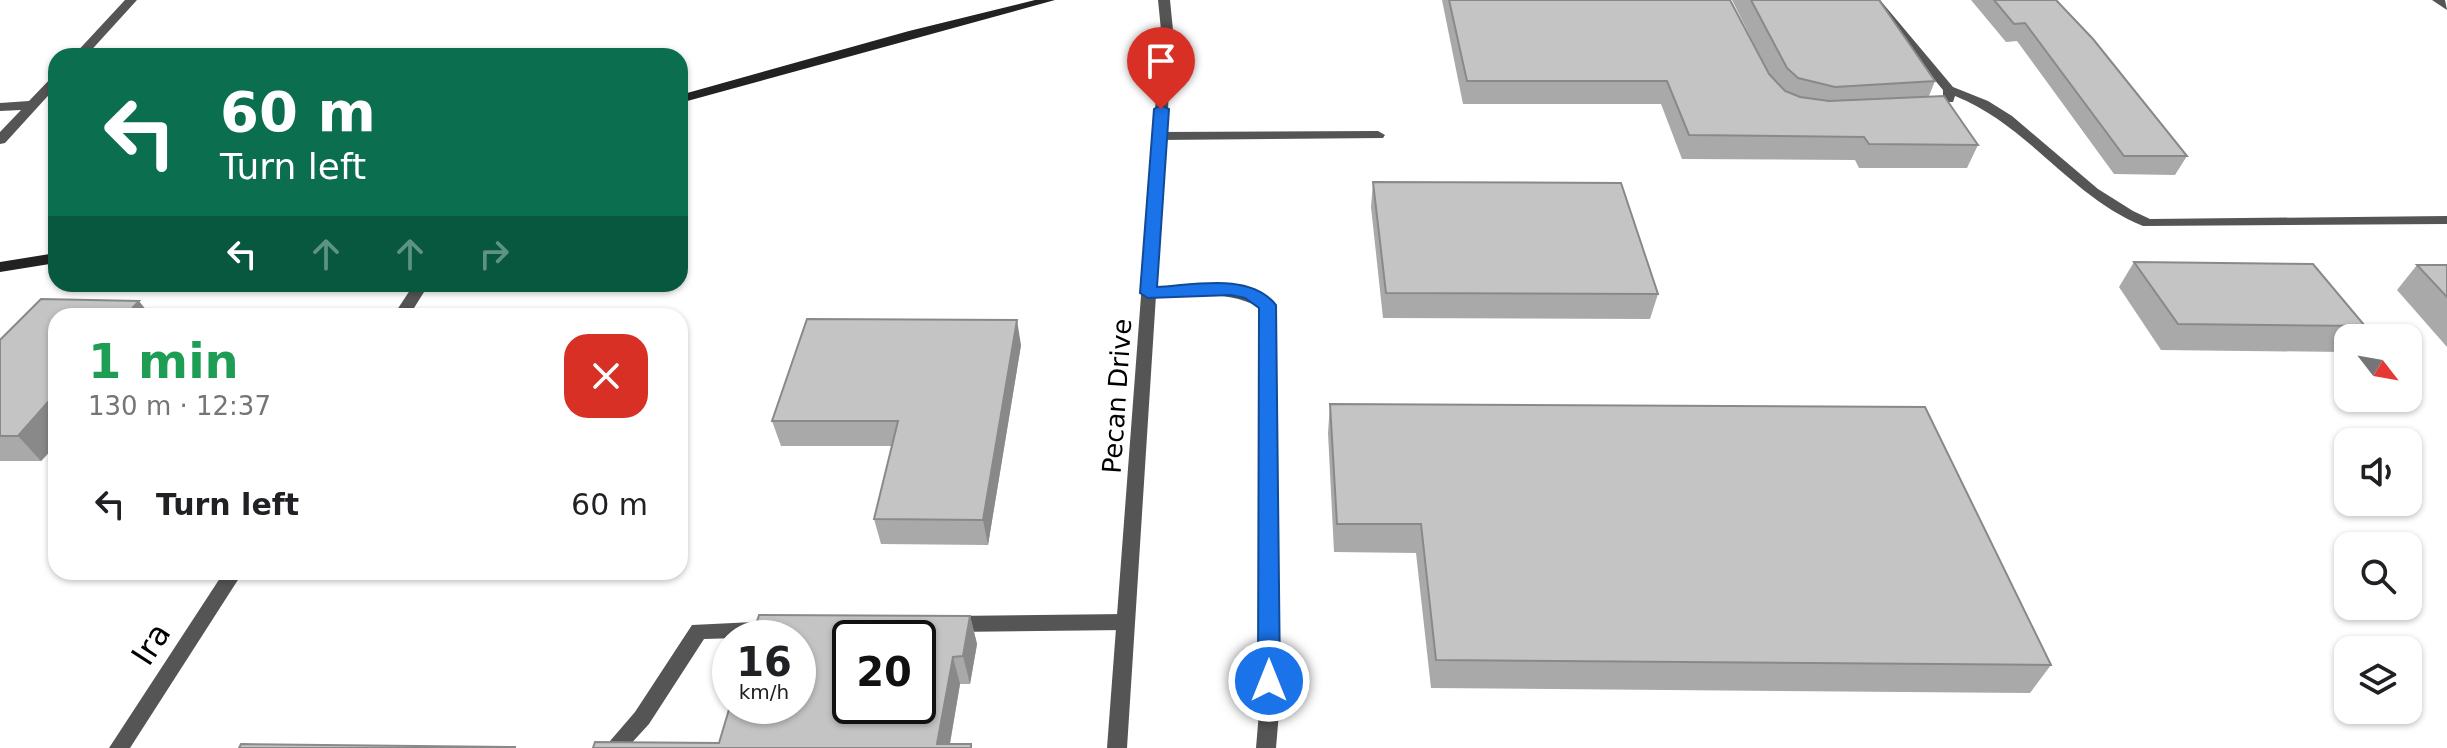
<!DOCTYPE html>
<meta charset="utf-8">
<style>
:root{--surface:#fff;--page:#f6f6f6;--text:#202124;--muted:#757577}
body{margin:0;font-family:"DejaVu Sans",sans-serif;background:var(--page);color:var(--text);height:100vh;display:flex;flex-direction:column;font-size:30px;white-space:nowrap}
*{box-sizing:border-box;margin:0}
p{font-size:26px;color:var(--muted)}
.icon{flex:none;width:44px;height:44px;fill:none;stroke:currentColor;stroke-width:2;stroke-linecap:round;stroke-linejoin:round}
.map{position:relative;flex:1;overflow:hidden}
.drawer{position:absolute;left:48px;top:308px;width:640px;height:272px;display:flex;flex-direction:column;background:var(--surface);border-radius:24px;box-shadow:0 2px 6px #0004}
.drawer>*{flex:none}
.guide{position:absolute;left:48px;top:48px;width:640px;height:244px;border-radius:24px;box-shadow:0 2px 6px #0004;background:#0b6e4f;color:#fff;overflow:hidden}
.needle{width:52px;rotate:121deg}
.controls{position:absolute;left:2334px;top:324px;display:grid;gap:16px}
.controls a{display:grid;place-items:center;width:88px;height:88px;border-radius:16px;background:var(--surface);box-shadow:0 2px 6px #0004;font-size:40px}
.speed{position:absolute;left:712px;top:620px;display:flex;gap:16px;font-size:40px;font-weight:700;text-align:center}
.speed>*{display:grid;place-content:center;width:104px;height:104px;border-radius:50%;background:var(--surface);box-shadow:0 2px 6px #0004;line-height:1}
.speed small{font-size:20px;font-weight:400}
.speed .limit{border:4px solid #111;border-radius:12px;background:#fff;color:#111}
.pin{position:absolute;display:grid;place-items:center;width:68px;height:68px;color:#fff;margin:-82px -34px;border-radius:50% 50% 50% 0;rotate:-45deg;box-shadow:0 0 8px #0007}
.pin .icon{rotate:45deg}
.me{position:absolute;width:88px;margin:-44px;rotate:0deg;stroke-linejoin:round;filter:drop-shadow(0 0 6px #0008)}
.turn{display:flex;align-items:center;gap:28px;height:168px;padding:0 40px;font-size:36px}
.turn .icon{width:104px;height:104px;stroke-width:2.5}
.turn b{display:block;font-size:56px;line-height:68px}
.lanes{display:flex;align-items:center;height:76px;padding:0 40px;background:#0003;justify-content:center;gap:40px;direction:ltr}
.lanes .off{opacity:.35}
.round{display:grid;place-items:center;flex:none;width:84px;height:84px;border-radius:24px;background:var(--page)}
.overview{display:flex;align-items:center;justify-content:space-between;height:136px;padding:0 40px}
h1{font-size:48px;font-weight:600;line-height:60px;color:#1e9e55}
ul{padding:0;list-style:none}
li{display:flex;align-items:center;gap:24px;height:120px;padding:0 40px}
li div{flex:1}
li b{display:block;font-size:30px}
li em{font-style:normal}
.map>svg:first-child{display:block}
</style>
<div class="map">
<svg width="2447" height="748" viewBox="0 0 2447 748">
<rect width="100%" height="100%" fill="#fff"/>
<g fill="none" stroke-linecap="round" stroke-linejoin="round">
<g fill="#555" fill-rule="evenodd">
<polygon points="125,0 137,0 86,56 73,56"/>
<path d="M1868 0H1880L1953 87 1988 101 2012 116 2098 189 2133 211 2150 219 2447 216V224L2143 226C2070 196 2028 125 1955 96L1953 102H1943V90Z"/>
<polygon points="56,76 56,87 5,143 0,144 0,132 21,110 0,111 0,103 29,101 52,77"/>
<polygon points="1378,131 1385,135 1383,138 1160,140 1153,136 1160,132"/>
<path d="M1194 285C1220 285 1256 285 1275 305L1279 712 1276 748H1256L1259 712V307C1225 289 1186 296 1148 298L1140 293 1148 288Z"/>
<polygon points="1125,614 1132,616 1134,622 1132,628 1125,630 951,632 944,630 942,624 944,618 951,616"/>
<polygon points="776,621 783,623 786,629 783,635 776,637 704,639 649,724 627,748 604,748 635,712 692,625"/>
</g>
<g fill="#555" fill-rule="evenodd">
<polygon points="1158,0 1170,0 1173,30 1127,748 1107,748 1161,30"/>
<polygon points="2432,0 2445,0 2447,10"/>
<polygon points="414,284 429,284 409,316 393,316"/>
<polygon points="224,572 243,572 130,748 109,748"/>
</g>
<g fill="#222" fill-rule="evenodd">
<polygon points="1035,0 1055,0 680,103 680,95 909,31"/>
<polygon points="56,253 56,263 0,272 0,262"/>
</g>
</g>
<g fill="#a9a9a9">
<polygon points="1442,0 1730,0 1769,74 1732,0 1879,0 1935,81 1929,96 1978,145 1967,168 1859,168 1855,160 1682,159 1661,104 1463,104"/>
<polygon points="1971,0 2056,0 2187,156 2175,175 2114,174 2017,41 2006,42"/>
<polygon points="1373,182 1658,294 1650,319 1383,318 1371,207"/>
<polygon points="2134,262 2365,326 2355,338 2348,338 2348,347 2344,352 2161,350 2119,287"/>
<polygon points="2417,265 2447,265 2447,347 2397,290"/>
<polygon points="56,316 56,445 41,461 0,461 0,340"/>
<polygon points="1021,345 988,545 881,544 874,519 892,446 781,446 772,421"/>
<polygon points="1330,404 2051,665 2030,693 1431,688 1416,553 1334,552 1328,433"/>
<polygon points="970,616 977,644 970,684 960,684 950,744 971,744 972,748 593,748 719,743"/>
</g>
<g fill="#898989">
<polygon points="139,301 151,316 125,316"/>
<polygon points="1017,320 1021,345 988,545 983,520"/>
<polygon points="56,393 56,445 41,461 18,436"/>
<polygon points="970,616 977,644 970,684 963,656"/>
<polygon points="953,657 960,684 949,748 937,744"/>
</g>
<g fill="#c4c4c4" stroke="#898989" stroke-width="2" fill-rule="evenodd">
<polygon points="1449,0 1730,0 1769,74 1785,91 1800,97 1829,101 1944,96 1978,145 1869,144 1864,137 1689,135 1667,81 1467,81"/>
<polygon points="1751,0 1879,0 1935,81 1835,87 1798,78 1787,68"/>
<polygon points="1994,0 2056,0 2093,39 2187,156 2124,156 2025,23 2014,24"/>
<polygon points="1373,182 1621,183 1658,294 1386,293"/>
<polygon points="2134,262 2313,264 2365,326 2178,324"/>
<polygon points="2417,265 2447,265 2447,297"/>
<polygon points="41,299 139,301 125,316 56,316 56,393 18,436 0,436 0,340"/>
<polygon points="807,319 1017,320 983,520 874,519 898,421 772,421"/>
<polygon points="1330,404 1925,407 2051,665 1436,660 1421,524 1337,524"/>
<path d="M759 615 970 616 963 656 953 657 937 744H971V748H593L595 742 719 743 730 706H798V638H752ZM850 638H918V706H850Z"/>
<polygon points="241,744 516,747 239,748"/>
</g>
<path fill="#1a73e8" stroke="#114b97" stroke-width="2" d="M1161 105 1169 109 1157 287C1194 285 1250 272 1276 305L1280 681 1277 687 1269 690 1261 687 1258 681 1259 308 1245 298 1231 295 1148 298 1140 293 1154 109Z"/>
<g text-anchor="middle" stroke-width="7" stroke-linejoin="round" paint-order="stroke">
<g font-size="26" fill="#000" stroke="#fff">
<text transform="translate(1117 396) rotate(-86)" y="9">Pecan Drive</text>
</g>
<g font-size="32" fill="#000" stroke="#fff">
<text transform="translate(151 644) rotate(-57)" y="11">Ira</text>
</g>
</g>
</svg>
<div class="controls">
<a><svg class="needle" viewBox="-14 -14 28 28"><path d="M0-13l5 13h-10z" fill="#e53935"/><path d="M0 13l5-13h-10z" fill="#757577"/></svg></a>
<a><svg class="icon" aria-label="sound" viewBox="0 0 24 24"><path d="M4 9h4l5-4v14l-5-4H4zM17 9q2 3 0 6"/></svg></a>
<a><svg class="icon" aria-label="search" viewBox="0 0 24 24"><circle cx="10" cy="10" r="6"/><path d="M15 15l6 6"/></svg></a>
<a><svg class="icon" aria-label="layers" viewBox="0 0 24 24"><path d="M12 4l9 5-9 5-9-5zM3 14l9 5 9-5"/></svg></a>
</div>
<div class="speed"><div>16<small>km/h</small></div><div class="limit">20</div></div>
<div class="pin" style="left:1161px;top:109px;background:#d93025"><svg class="icon" aria-label="arrive" viewBox="0 0 24 24"><path d="M6 21V4h12l-3 4 3 4H6"/></svg></div>
<svg class="me" style="left:1269px;top:681px" viewBox="-20 -20 40 40"><circle r="17" fill="#1a73e8" stroke="#fff" stroke-width="3"/><path d="M0-11L8 9 0 5-8 9z" fill="#fff"/></svg>
<div class="guide">
<div class="turn"><svg class="icon" aria-label="left" viewBox="0 0 24 24"><path d="M17 20v-9H6M10 6l-5 5 5 5"/></svg><div><b>60 m</b>Turn left</div></div>
<div class="lanes"><svg class="icon" aria-label="left" viewBox="0 0 24 24"><path d="M17 20v-9H6M10 6l-5 5 5 5"/></svg><svg class="icon off" aria-label="ahead" viewBox="0 0 24 24"><path d="M12 20V5M6 11l6-6 6 6"/></svg><svg class="icon off" aria-label="ahead" viewBox="0 0 24 24"><path d="M12 20V5M6 11l6-6 6 6"/></svg><svg class="icon off" aria-label="right" viewBox="0 0 24 24"><path d="M7 20v-9h11M14 6l5 5-5 5"/></svg></div>
</div>
<section class="drawer">
<div class="overview"><div><h1>1 min</h1><p>130 m · 12:37</p></div><a class="round" style="background:#d93025;color:#fff"><svg class="icon" aria-label="close" viewBox="0 0 24 24"><path d="M6 6l12 12M18 6L6 18"/></svg></a></div>
<ul>
<li><svg class="icon" aria-label="left" viewBox="0 0 24 24"><path d="M17 20v-9H6M10 6l-5 5 5 5"/></svg><div><b>Turn left</b></div><em>60 m</em></li>
</ul>
</section>
</div>
